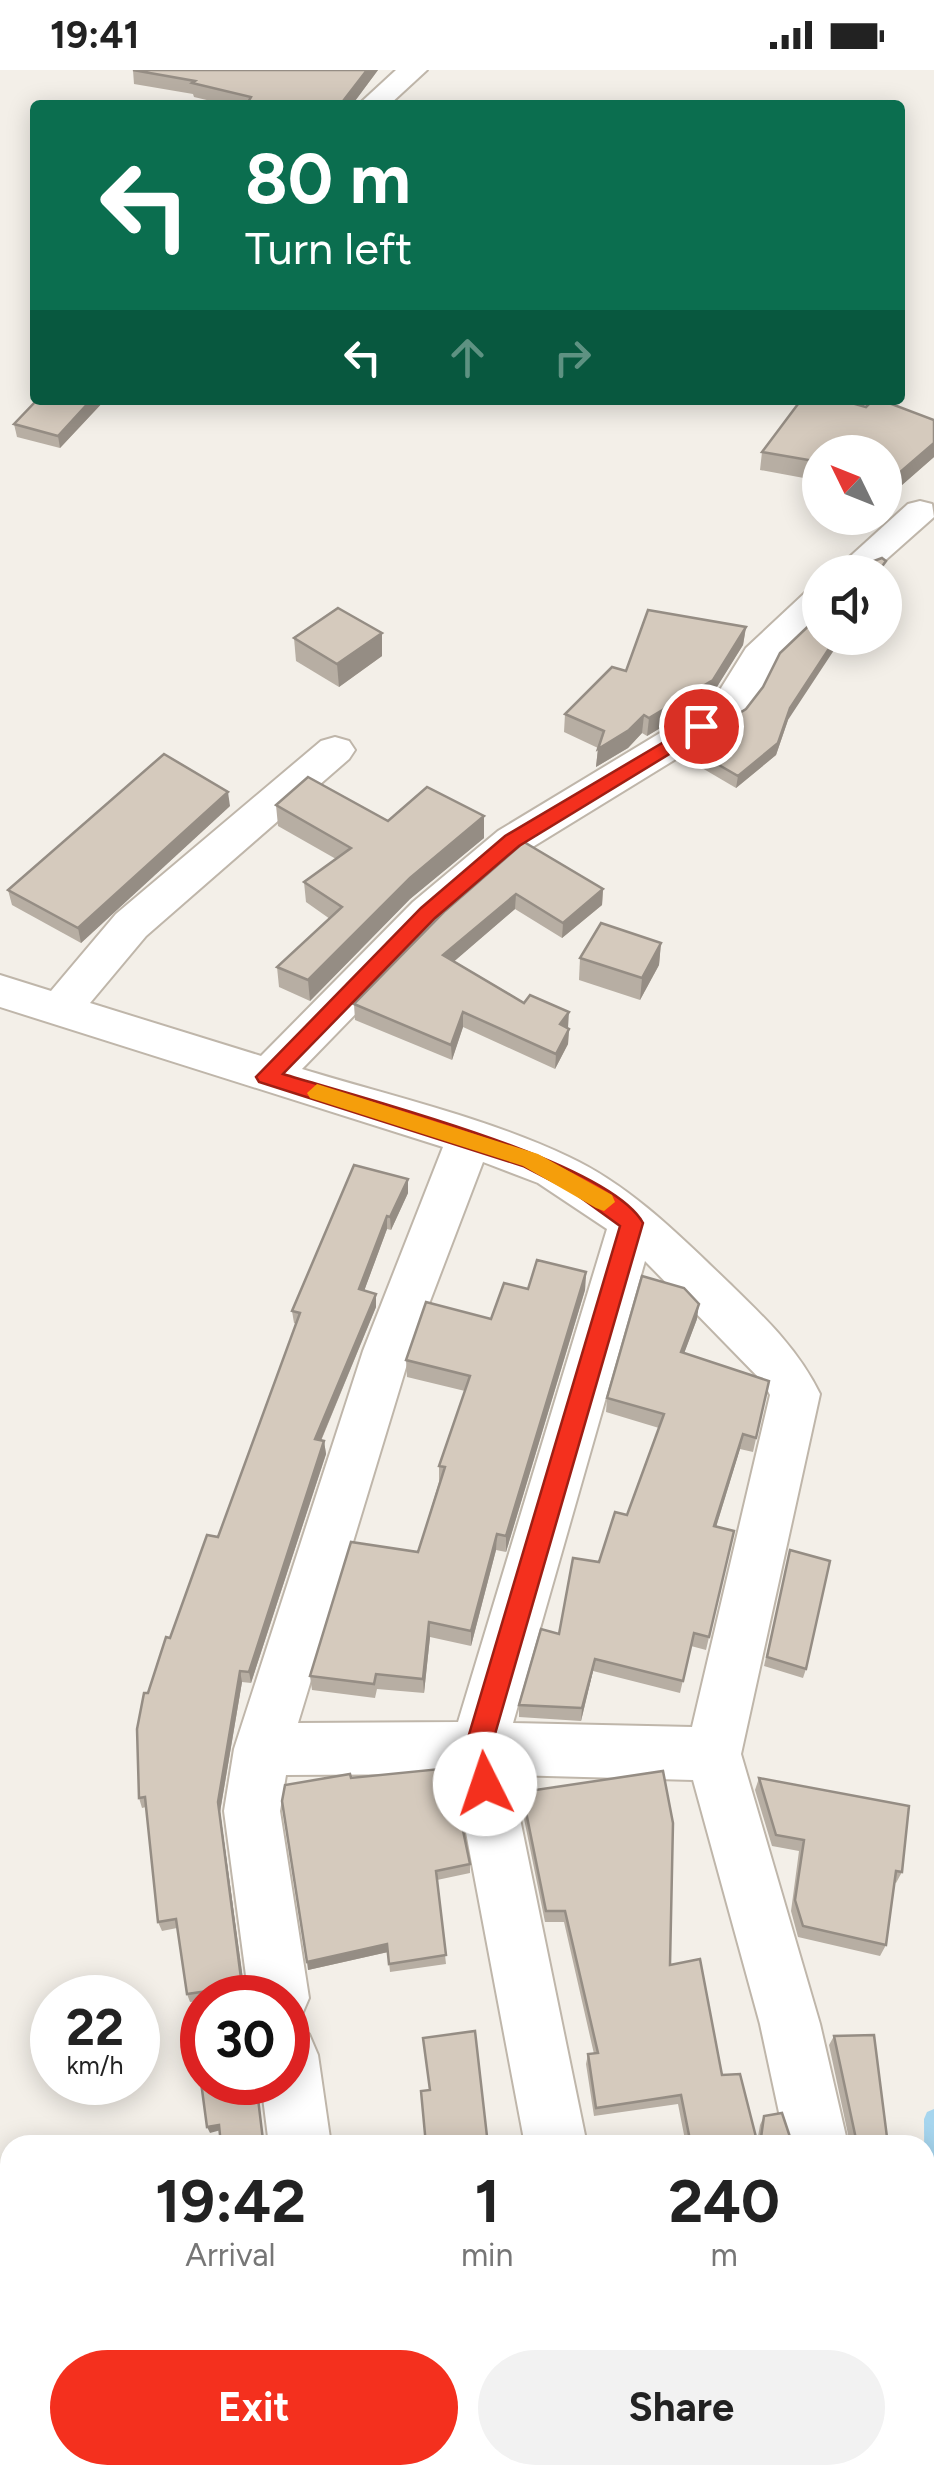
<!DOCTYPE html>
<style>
:root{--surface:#fff;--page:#f2f2f2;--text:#222;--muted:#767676;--accent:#f4301e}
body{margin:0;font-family:Figtree,sans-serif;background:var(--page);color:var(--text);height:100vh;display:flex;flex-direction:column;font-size:38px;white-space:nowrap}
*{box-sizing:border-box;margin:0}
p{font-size:32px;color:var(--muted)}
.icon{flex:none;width:55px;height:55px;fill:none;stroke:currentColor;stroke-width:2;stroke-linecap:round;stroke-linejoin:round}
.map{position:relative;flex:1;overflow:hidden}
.details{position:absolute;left:0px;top:2065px;width:935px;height:350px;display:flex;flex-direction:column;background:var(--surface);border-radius:30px 30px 0 0;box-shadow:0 5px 25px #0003}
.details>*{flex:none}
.guide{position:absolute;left:30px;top:30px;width:875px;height:305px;border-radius:10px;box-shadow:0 5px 25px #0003;background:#0b6e4f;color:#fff;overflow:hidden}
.needle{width:65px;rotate:313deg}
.controls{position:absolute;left:802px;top:365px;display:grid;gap:20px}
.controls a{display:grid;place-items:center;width:100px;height:100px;border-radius:50%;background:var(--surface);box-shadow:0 5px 25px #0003;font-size:50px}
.speed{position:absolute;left:30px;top:1905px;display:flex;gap:20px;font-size:50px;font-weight:700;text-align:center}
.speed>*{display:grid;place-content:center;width:130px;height:130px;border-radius:50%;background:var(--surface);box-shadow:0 5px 25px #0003;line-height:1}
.speed small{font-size:25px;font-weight:400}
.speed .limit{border:15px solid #d22;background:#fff;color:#111}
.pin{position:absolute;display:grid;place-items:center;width:85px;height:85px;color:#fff;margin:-42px;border:5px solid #fff;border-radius:50%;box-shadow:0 2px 10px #0007}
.me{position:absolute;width:110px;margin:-55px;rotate:356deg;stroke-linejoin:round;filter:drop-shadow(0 0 8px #0008)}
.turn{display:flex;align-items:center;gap:35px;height:210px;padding:0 50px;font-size:45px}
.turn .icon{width:130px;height:130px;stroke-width:2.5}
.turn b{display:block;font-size:70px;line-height:85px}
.lanes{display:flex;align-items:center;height:95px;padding:0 50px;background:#0003;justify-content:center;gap:50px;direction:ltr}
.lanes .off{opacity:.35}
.eta{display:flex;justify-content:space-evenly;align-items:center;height:170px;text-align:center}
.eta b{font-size:60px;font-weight:700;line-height:70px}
.cta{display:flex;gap:20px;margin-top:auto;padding:20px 50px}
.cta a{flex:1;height:115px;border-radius:60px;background:var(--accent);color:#fff;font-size:40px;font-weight:700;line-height:115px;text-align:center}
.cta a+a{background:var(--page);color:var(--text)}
.status{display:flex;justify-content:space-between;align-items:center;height:70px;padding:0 50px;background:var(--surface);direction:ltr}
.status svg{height:28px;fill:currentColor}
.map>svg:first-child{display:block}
</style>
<div class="status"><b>19:41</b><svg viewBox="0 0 49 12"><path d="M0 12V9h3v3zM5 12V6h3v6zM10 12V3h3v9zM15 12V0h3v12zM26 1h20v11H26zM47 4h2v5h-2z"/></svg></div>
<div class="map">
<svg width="934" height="2415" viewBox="0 0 934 2415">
<rect width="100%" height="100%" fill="#f3efe8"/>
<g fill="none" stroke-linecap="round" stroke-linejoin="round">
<polygon fill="#a6d5ee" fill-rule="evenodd" points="934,2039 934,2210 927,2207 925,2202 924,2049 927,2042"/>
<defs>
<g id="street">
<polygon points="396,0 427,0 389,35 358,35"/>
<polygon points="920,431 932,434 934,447 872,502 833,502 908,434"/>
<path d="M820 517V550L775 593 758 627 741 649 526 781 443 854 302 999C390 1026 485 1047 569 1087 631 1116 681 1167 729 1213 765 1248 798 1279 820 1324L741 1684 820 1954 848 2075H786L760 1954 693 1710 511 1705 587 2075H525L455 1704 286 1705 280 1741 309 1928 300 1949 288 1954V1928H249L224 1741 234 1679 363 1281 443 1077 0 937V905L51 921 116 844 321 671 335 667 349 671 355 680 349 689 146 866 90 933 261 986 413 832 498 761 713 631 746 578 807 521ZM483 1092 538 1113 607 1159 458 1652 298 1653 411 1281ZM645 1191 764 1313 770 1325 692 1657 513 1653Z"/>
<polygon points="288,1955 309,1964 318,1985 331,2075 269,2075 261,2012 288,2012"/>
<polygon points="925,2377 934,2381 934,2415 882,2415 879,2405 925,2405"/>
<polygon points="315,2405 381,2405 382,2415 316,2415"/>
<polygon points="588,2405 654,2405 656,2415 590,2415"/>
</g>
</defs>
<use href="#street" stroke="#bfb6aa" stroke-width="4"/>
<use href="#street" fill="#fff" fill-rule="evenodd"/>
</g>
<g fill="#b7aea3">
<polygon points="133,0 378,0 352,35 228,35 194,27 193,24 134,14"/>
<polygon points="105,330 60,378 17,367 14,354"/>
<polygon points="866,337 934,350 934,387 894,422 885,419 885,382 820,382 820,411 760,400 762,382"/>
<polygon points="746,557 743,575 710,628 647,666 642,663 628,678 596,697 598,678 564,662 565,644 626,601"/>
<polygon points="294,568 382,586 339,617 296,591"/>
<polygon points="788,650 776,685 736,718 685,688 686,676"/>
<polygon points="276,735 388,751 484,768 410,829 310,931 279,917 277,897 330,849 306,832 304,812 336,789 278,756"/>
<polygon points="230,736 81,873 12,835 8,820"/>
<polygon points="524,772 603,819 602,835 562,868 515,839 454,891 569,959 568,974 555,999 463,957 452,990 355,950 354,934"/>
<polygon points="661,873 659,895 640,930 579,910 580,888"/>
<polygon points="408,1109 408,1123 391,1160 387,1159 364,1221 376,1237 321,1371 324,1371 326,1384 251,1613 242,1612 220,1742 245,1924 223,1928 202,1928 202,1931 190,1932 187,1924 177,1858 162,1861 158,1852 146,1737 142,1738 139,1728 148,1623 170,1568 218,1467 296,1254 294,1253 292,1241"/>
<polygon points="586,1202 585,1220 506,1482 496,1480 471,1576 430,1567 424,1623 377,1619 375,1628 312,1620 310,1606 418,1482 439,1412 439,1396 465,1321 407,1307 406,1290 491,1249 528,1219"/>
<polygon points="697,1249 684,1283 769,1311 753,1382 740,1379 716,1457 734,1461 706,1580 691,1576 680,1623 593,1601 581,1651 519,1647 519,1635 627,1445 659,1358 606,1342 607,1328"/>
<polygon points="790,1480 806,1599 803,1608 764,1596"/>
<polygon points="351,1708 470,1794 470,1803 437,1810 446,1894 390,1902 388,1882 308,1900"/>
<polygon points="759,1708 902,1802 896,1813 894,1812 886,1875 880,1886 798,1867 791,1841 799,1781 772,1776 755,1720"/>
<polygon points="522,1722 670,1895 722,2005 757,2072 760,2055 764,2046 791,2070 849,2069 829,1975 834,1966 888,2075 686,2075 678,2034 594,2046 586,1994 588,1984 594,1984 564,1852 545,1852 521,1734"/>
<polygon points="662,2405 861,2405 862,2409 856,2413 845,2415 664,2415"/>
<polygon points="550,2406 550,2409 479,2415 396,2415"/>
</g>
<g fill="#958d84">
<polygon points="367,0 378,0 352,35 340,35"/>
<polygon points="91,330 105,330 60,378 58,366"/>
<polygon points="934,373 934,387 894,422 898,404"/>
<polygon points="746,557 743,575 710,628 647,666 649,648"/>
<polygon points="382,563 382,586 339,617 337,594"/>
<polygon points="836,568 842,568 788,650 776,685 736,718 738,706 790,638"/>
<polygon points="644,645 642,663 628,678 596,697 598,679"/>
<polygon points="228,722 230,736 81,873 78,858"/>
<polygon points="484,746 484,768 410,829 310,931 308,910 410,808"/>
<polygon points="603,819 602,835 562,868 563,853"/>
<polygon points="516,824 515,839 443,901 443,885"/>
<polygon points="661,873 659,895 640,930 642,908"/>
<polygon points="463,942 463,957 452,990 451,975"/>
<polygon points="569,942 568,958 560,954"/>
<polygon points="569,959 568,974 555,999 556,984"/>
<polygon points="408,1109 408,1123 391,1160 390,1147"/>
<polygon points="387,1146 387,1159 360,1232 359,1219"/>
<polygon points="586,1202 585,1220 506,1482 506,1466"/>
<polygon points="376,1224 376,1237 316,1382 315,1369"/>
<polygon points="699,1234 697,1249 679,1297 681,1282"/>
<polygon points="743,1364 740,1379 712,1470 714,1456"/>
<polygon points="324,1371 326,1384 251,1613 249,1602"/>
<polygon points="497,1464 496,1480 471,1576 471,1561"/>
<polygon points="429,1552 430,1567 424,1623 423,1609"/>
<polygon points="595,1589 593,1601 581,1651 582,1638"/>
<polygon points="240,1601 242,1612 220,1742 245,1924 242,1916 218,1732"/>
<polygon points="387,1874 388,1882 308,1900 307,1892"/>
<polygon points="219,2055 221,2060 210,2063 207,2057"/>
</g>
<g fill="#d5cabd" stroke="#958d84" stroke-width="2.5">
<polygon points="133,0 367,0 340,35 247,34 251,27 192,13 195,11"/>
<polygon points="37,330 91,330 58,366 14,354"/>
<polygon points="801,330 841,330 866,337 873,330 881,330 934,350 934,373 898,404 885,399 885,382 840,382 831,379 829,382 820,382 820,392 762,382"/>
<polygon points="882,488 886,491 878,502 857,502 868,493"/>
<polygon points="338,538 382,563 337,594 294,568"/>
<polygon points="648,540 746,557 713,610 649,648 644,645 629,660 598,679 604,661 565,644 612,597 626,601"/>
<polygon points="820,545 820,568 836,568 790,638 778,673 738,706 686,676 746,639 763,617 780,583"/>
<polygon points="164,684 228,722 78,858 8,820"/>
<polygon points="308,707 388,751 427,717 484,746 410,808 308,910 277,897 342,837 304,812 351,778 276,735"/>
<polygon points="524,772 603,819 563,853 516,824 443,885 524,933 530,925 569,942 560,954 569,959 556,984 463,942 451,975 354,934 445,841"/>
<polygon points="601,853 661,873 642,908 580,888"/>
<polygon points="354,1095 408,1109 390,1147 387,1146 359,1219 376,1224 315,1369 324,1371 249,1602 240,1601 218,1732 242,1916 187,1924 176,1849 158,1852 145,1727 139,1728 137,1659 144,1623 148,1623 166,1567 170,1568 207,1465 218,1467 300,1243 292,1241"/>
<polygon points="537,1190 586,1202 506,1466 497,1464 471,1561 429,1552 423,1609 376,1604 374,1614 310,1606 351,1472 418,1482 445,1397 439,1396 470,1306 406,1290 426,1232 491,1249 504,1213 528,1219"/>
<polygon points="642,1206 684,1218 699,1234 681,1282 769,1311 756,1368 743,1364 714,1456 734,1461 709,1567 694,1563 683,1611 595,1589 582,1638 519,1635 541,1559 559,1564 573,1488 599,1492 615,1442 627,1445 664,1344 607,1328"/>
<polygon points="790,1480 830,1491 806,1599 767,1587"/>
<polygon points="450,1698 470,1794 436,1801 446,1885 389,1894 387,1874 307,1892 282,1731 285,1715 350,1704 351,1708"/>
<polygon points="663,1701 673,1753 670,1895 700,1889 722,2005 740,2004 758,2075 691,2075 681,2025 596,2038 588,1984 598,1983 565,1841 546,1841 522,1722"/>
<polygon points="759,1708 909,1736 902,1802 896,1801 886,1875 803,1856 795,1830 804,1770 776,1765"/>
<polygon points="475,1961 488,2075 426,2075 421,2021 430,2020 423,1968"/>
<polygon points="874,1965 888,2075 760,2075 764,2046 782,2043 791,2070 856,2069 834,1966"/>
<polygon points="202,1996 202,2012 256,2012 263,2070 275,2073 275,2075 221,2075 219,2055 207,2057 199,1997"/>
<polygon points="395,2405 550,2405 550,2406 450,2415 396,2415"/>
<polygon points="666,2405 861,2405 862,2409 844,2413 844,2415 668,2415"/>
</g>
<path fill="#f4301e" stroke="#9f1f14" stroke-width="2.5" d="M701 650 707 652V661L519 776 435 848 283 1004C357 1027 608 1090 643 1153L491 1678 498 1714 494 1723 485 1727 475 1723 465 1678 620 1156 573 1122 523 1096 259 1012 256 1007 421 838 505 766Z"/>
<polygon fill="#f59e0b" points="317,1014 538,1084 612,1125 615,1132 604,1141 596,1138 523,1096 310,1028 307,1023"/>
</svg>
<div class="controls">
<a><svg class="needle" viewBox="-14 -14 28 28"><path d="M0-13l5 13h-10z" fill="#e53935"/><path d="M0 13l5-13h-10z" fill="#767676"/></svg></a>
<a><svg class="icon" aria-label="sound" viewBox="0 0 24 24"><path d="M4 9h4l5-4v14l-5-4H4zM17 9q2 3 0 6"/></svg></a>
</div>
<div class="speed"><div>22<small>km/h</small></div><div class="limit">30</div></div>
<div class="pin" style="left:701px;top:656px;background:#d93025"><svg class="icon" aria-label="arrive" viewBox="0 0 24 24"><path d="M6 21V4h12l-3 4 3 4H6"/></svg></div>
<svg class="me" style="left:485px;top:1714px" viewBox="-20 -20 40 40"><circle r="19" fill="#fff"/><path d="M0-13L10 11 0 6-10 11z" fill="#f4301e"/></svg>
<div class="guide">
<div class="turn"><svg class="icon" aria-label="left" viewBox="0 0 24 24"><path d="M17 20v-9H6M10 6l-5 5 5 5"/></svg><div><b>80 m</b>Turn left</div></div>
<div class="lanes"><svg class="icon" aria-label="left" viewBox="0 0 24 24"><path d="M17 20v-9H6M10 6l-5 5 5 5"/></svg><svg class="icon off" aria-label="ahead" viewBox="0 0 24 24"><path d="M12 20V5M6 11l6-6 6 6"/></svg><svg class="icon off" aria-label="right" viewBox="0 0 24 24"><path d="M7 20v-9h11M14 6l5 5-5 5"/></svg></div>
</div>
<section class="details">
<div class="eta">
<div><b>19:42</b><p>Arrival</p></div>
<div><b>1</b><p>min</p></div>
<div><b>240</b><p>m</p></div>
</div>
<div class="cta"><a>Exit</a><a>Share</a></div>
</section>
</div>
